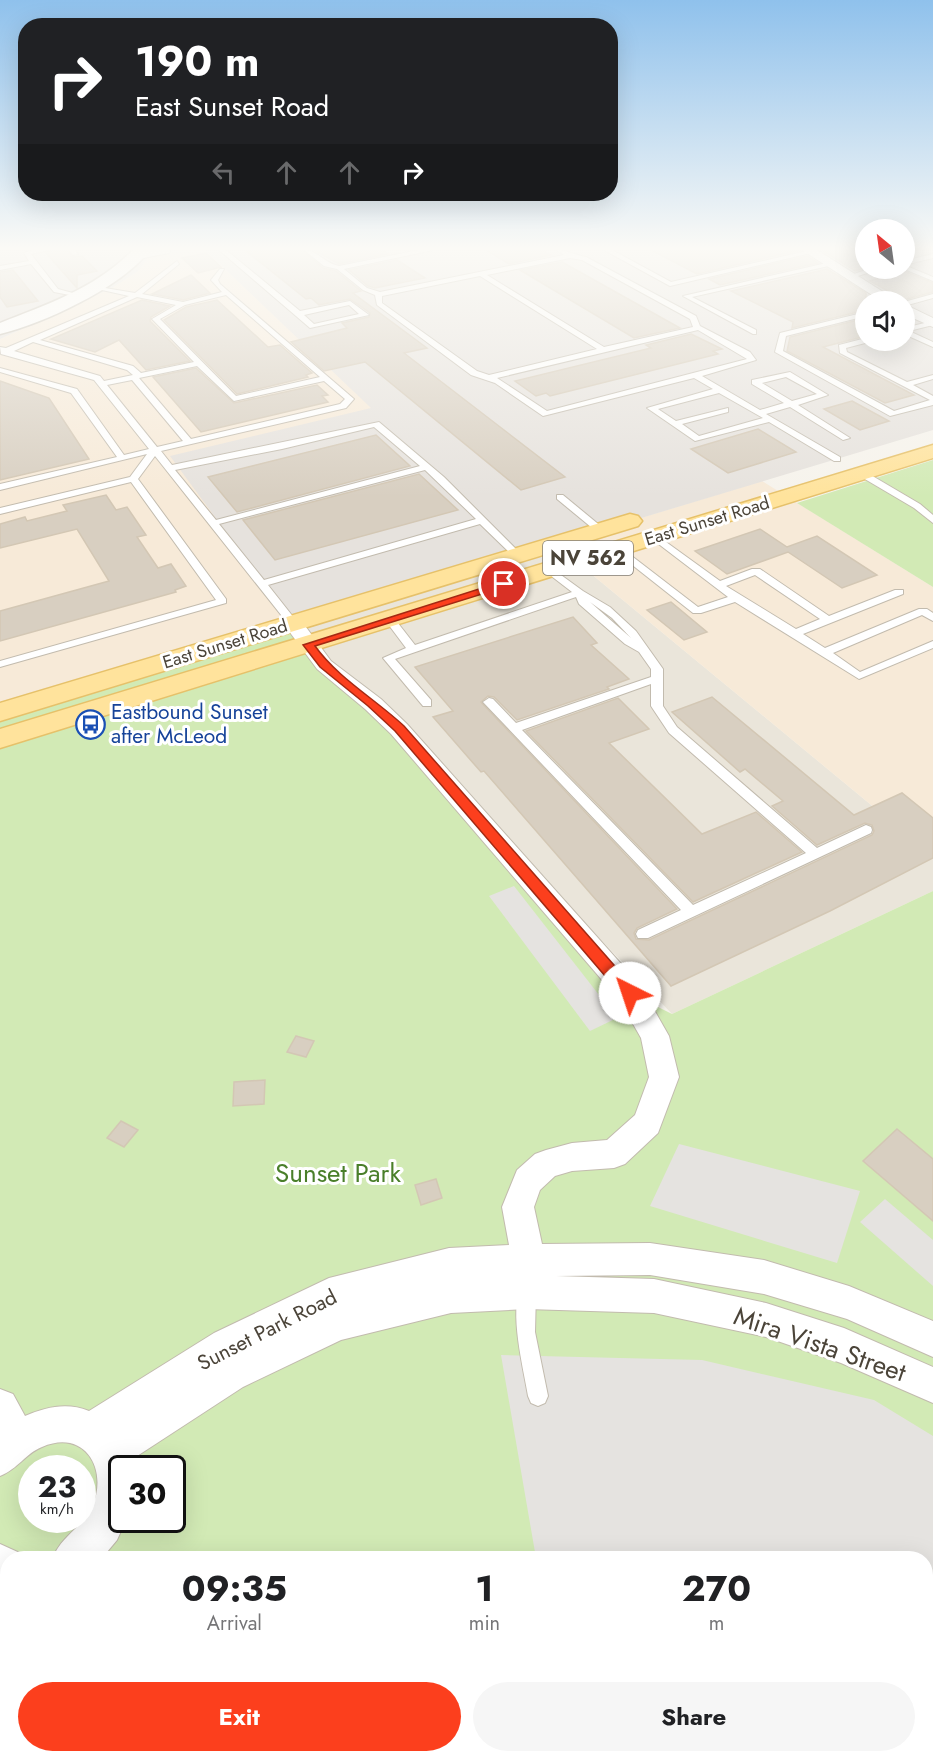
<!DOCTYPE html>
<style>
:root{--surface:#fff;--page:#f6f6f6;--text:#202124;--muted:#757577;--accent:#fc3f1d}
body{margin:0;font-family:Jost,sans-serif;background:var(--page);color:var(--text);height:100vh;display:flex;flex-direction:column;font-size:22px;white-space:nowrap}
*{box-sizing:border-box;margin:0}
p{font-size:20px;color:var(--muted)}
.icon{flex:none;width:33px;height:33px;fill:none;stroke:currentColor;stroke-width:2;stroke-linecap:round;stroke-linejoin:round}
.map{position:relative;flex:1;overflow:hidden}
.details{position:absolute;left:0px;top:1551px;width:933px;height:212px;display:flex;flex-direction:column;background:var(--surface);border-radius:24px 24px 0 0;box-shadow:0 6px 24px #0002}
.details>*{flex:none}
.hud{position:absolute;left:18px;top:18px;width:600px;height:183px;border-radius:24px;box-shadow:0 6px 24px #0002;background:#202124;color:#fff;overflow:hidden}
.needle{width:39px;rotate:331deg}
.buttons{position:absolute;left:855px;top:219px;display:grid;gap:12px}
.buttons a{display:grid;place-items:center;width:60px;height:60px;border-radius:50%;background:var(--surface);box-shadow:0 6px 24px #0002;font-size:30px}
.speed{position:absolute;left:18px;top:1455px;display:flex;gap:12px;font-size:30px;font-weight:700;text-align:center}
.speed>*{display:grid;place-content:center;width:78px;height:78px;border-radius:50%;background:var(--surface);box-shadow:0 6px 24px #0002;line-height:1}
.speed small{font-size:15px;font-weight:400}
.speed .limit{border:3px solid #111;border-radius:9px;background:#fff;color:#111}
.pin{position:absolute;display:grid;place-items:center;width:51px;height:51px;color:#fff;margin:-26px;border:3px solid #fff;border-radius:50%;box-shadow:0 2px 6px #0007}
.me{position:absolute;width:66px;margin:-33px;rotate:319deg;stroke-linejoin:round;filter:drop-shadow(0 0 4px #0008)}
.turn{display:flex;align-items:center;gap:21px;height:126px;padding:0 18px;font-size:27px}
.turn .icon{width:78px;height:78px;stroke-width:2.5}
.turn b{display:block;font-size:42px;line-height:51px}
.lanes{display:flex;align-items:center;height:57px;padding:0 18px;background:#0003;justify-content:center;gap:30px;direction:ltr}
.lanes .off{opacity:.35}
.eta{display:flex;justify-content:space-evenly;align-items:center;height:102px;text-align:center}
.eta b{font-size:36px;font-weight:700;line-height:42px}
.primary-button{display:flex;gap:12px;margin-top:auto;padding:12px 18px}
.primary-button a{flex:1;height:69px;border-radius:36px;background:var(--accent);color:#fff;font-size:24px;font-weight:700;line-height:69px;text-align:center}
.primary-button a+a{background:var(--page);color:var(--text)}
.map>svg:first-child{display:block}
</style>
<div class="map">
<svg width="933" height="1762" viewBox="0 0 933 1762">
<rect width="100%" height="100%" fill="#f6f3ec"/>
<polygon fill="#eae5da" points="555,544 933,856 933,891 672,1014 399,729 293,623"/>
<g fill="#f7ead8">
<polygon points="180,250 205,250 372,408 293,623 0,712 0,339 112,288 138,271 150,255"/>
<polygon points="762,481 933,587 933,856 555,544"/>
</g>
<g fill="#e6e2dd" fill-rule="evenodd">
<polygon points="0,250 180,250 150,255 138,271 112,288 0,339"/>
<path d="M205 250H865L866 268H904L905 250H933V430L293 623 170 456 371 408ZM866 302H904V340H866Z"/>
</g>
<g fill="#d2eab5" fill-rule="evenodd">
<polygon points="933,460 933,587 797,503"/>
<path d="M293 623 373 704 630 993 672 1014 933 891V1762H0V712ZM32 1468H82V1520H32ZM122 1468H172V1520H122ZM8 1558H926V1755H8Z"/>
</g>
<g fill="#e5e3e0">
<polygon points="514,886 617,1018 590,1031 489,896"/>
<polygon points="679,1144 860,1191 837,1263 650,1206"/>
<polygon points="885,1199 933,1240 933,1286 860,1222"/>
<polygon points="501,1355 702,1360 874,1400 933,1436 933,1762 785,1762 770,1755 926,1755 926,1558 536,1558"/>
</g>
<g fill="#d8cfc1" stroke="#d3c7b4" stroke-width="1.5">
<polygon points="51,250 67,250 73,257 82,256 97,271 77,275 77,288 46,253"/>
<polygon points="245,250 302,250 323,268 336,271 361,291 353,293 427,348 404,353 565,477 521,490 365,362 324,371 291,342 347,328 342,323 369,317 370,313 350,299 319,305 311,298 306,299"/>
<polygon points="314,250 382,250 388,254 339,264"/>
<polygon points="486,250 542,250 551,255 509,264"/>
<polygon points="651,250 800,250 697,274"/>
<polygon points="822,250 866,250 866,268 855,271"/>
<polygon points="206,253 221,267 198,273 182,258"/>
<polygon points="807,256 818,263 720,285 709,279"/>
<polygon points="397,260 425,278 375,288 368,286 349,270"/>
<polygon points="562,262 680,328 634,338 520,270"/>
<polygon points="827,269 866,293 866,310 792,328 793,322 731,291"/>
<polygon points="13,270 38,301 7,307 0,297 0,272"/>
<polygon points="904,271 933,283 933,292 904,300 870,281"/>
<polygon points="191,275 210,293 183,300 152,294"/>
<polygon points="142,300 170,306 151,317 150,321 190,361 146,370 119,340 95,352 51,339"/>
<polygon points="217,300 268,347 280,345 312,373 306,375 308,377 237,394 164,320 186,307"/>
<polygon points="866,318 866,336 823,347 914,395 885,403 787,351 790,337"/>
<polygon points="691,334 722,349 713,351 718,354 550,396 546,393 536,396 515,381 651,348 646,345"/>
<polygon points="196,368 234,403 317,385 328,395 322,396 328,402 201,432 153,377"/>
<polygon points="0,381 49,398 89,459 0,480"/>
<polygon points="852,401 889,421 860,430 824,409"/>
<polygon points="758,429 796,452 728,473 691,449"/>
<polygon points="376,435 410,466 237,512 208,477"/>
<polygon points="419,474 458,510 275,560 243,520"/>
<polygon points="106,495 116,510 127,507 146,535 137,537 158,568 171,564 186,586 175,590 176,592 0,641 0,611 109,581 77,529 0,548 0,524 25,517 27,521 67,511 63,505"/>
<polygon points="760,529 787,547 817,536 877,575 842,588 788,552 727,574 695,551"/>
<polygon points="671,602 707,632 684,640 647,610"/>
<polygon points="573,617 597,643 591,645 629,679 607,687 609,689 517,720 494,697 488,696 481,702 677,909 637,928 634,933 636,939 649,940 872,835 874,831 872,825 865,823 817,845 772,806 783,801 745,769 740,772 672,712 712,697 854,815 902,793 933,818 933,858 830,911 671,986 484,771 481,772 433,717 453,711 415,667"/>
<polygon points="618,698 649,729 609,743 702,834 756,812 802,852 693,902 526,731"/>
<polygon points="296,1036 314,1041 306,1057 287,1052"/>
<polygon points="265,1080 264,1104 233,1106 234,1082"/>
<polygon points="121,1121 138,1130 124,1147 107,1138"/>
<polygon points="897,1129 933,1159 933,1221 863,1161"/>
<polygon points="436,1179 442,1198 421,1205 415,1185"/>
</g>
<g fill="none" stroke-linecap="round" stroke-linejoin="round">
<defs>
<g id="service">
<polygon points="33,250 49,250 31,254 58,289 80,295 80,297 54,292 31,264 0,270 0,266 29,261 24,253"/>
<polygon points="69,250 75,250 78,254 73,255"/>
<path d="M219 250H226L300 311 350 301 369 315 310 328ZM349 305 359 314 314 324 304 315Z"/>
<path d="M304 250C317 250 324 263 339 266L419 250H433L344 269 367 288 380 292 564 255 556 250C566 250 576 255 586 257L696 316 700 326 750 352 756 360 702 376 760 410 784 403 752 384V380L790 372 828 395 798 405 850 438 843 440 790 407 766 414 840 457V461H834L769 422 695 441 647 408 713 389 694 378 543 416 495 383 471 375 377 305 375 295 363 290 337 269 324 266ZM570 258 582 260 690 319 693 327 604 347 487 275ZM480 276 597 349 489 375 477 371 382 303V296ZM698 330 747 359 547 411 497 378ZM786 377 817 394 792 401 762 383ZM719 393 763 418 699 436 682 424 728 412V408L676 421 658 409Z"/>
<polygon points="604,250 612,250 671,282 811,250 815,252 670,286"/>
<polygon points="933,254 933,258 904,265 904,261"/>
<path d="M177 261 179 264 142 294 183 302 222 292 211 280 220 269H224L218 280 220 284 354 399 346 408 161 451 172 465 379 422 444 477 520 553V557H514L480 524 268 585 298 623 297 625H289L155 456 138 479 226 599V603L0 667V661L216 600 131 482 0 514V508L130 477 147 454 0 490V484L117 457 71 393 0 372V368L77 389 124 455 149 449 94 380 1 354 0 347 6 348 129 296 93 288V286L135 293ZM226 295 320 377 236 396 160 319 185 305ZM137 297 176 305 152 319 194 362 141 373 133 366 40 340ZM33 342 127 370 133 375 104 381 100 376 14 351ZM197 366 234 401 324 381 345 399 340 404 191 439 139 378ZM132 380 183 441 157 447 107 385ZM374 427 420 466 216 520 175 470 282 449ZM425 470 476 519 264 580 219 524Z"/>
<polygon points="831,262 833,265 692,297 756,330 756,334 753,334 683,296"/>
<polygon points="904,265 933,277 933,281 902,268 904,268"/>
<polygon points="872,268 884,268 851,278 848,276"/>
<polygon points="933,294 933,298 904,306 904,302"/>
<polygon points="866,312 866,316 786,336 783,351 894,411 930,400 840,353 839,345 866,338 869,342 846,348 847,352 907,382 933,375 933,379 913,385 933,396 933,405 890,416 775,352 780,333"/>
<polygon points="933,321 933,325 909,331 933,342 933,347 904,334 904,328"/>
<polygon points="858,471 864,471 920,504 933,515 933,523 914,508 858,475"/>
<polygon points="557,495 563,495 603,528 603,532 597,532 557,499"/>
<path d="M655 534 720 581 752 569H760L829 616 895 590H903V594L803 634 825 648 919 609H927L933 613V621L922 615 833 653 860 672 933 641V648L859 679 735 602 701 613H693L612 549 620 547 698 607 728 597 652 539 650 537ZM755 575 820 619 796 629 726 586Z"/>
<path d="M550 567 583 591 610 607 636 631 663 669V706L677 727 817 848 866 825 871 827 872 830 871 833 648 938H638L636 934 638 930 681 910 483 702 489 698 493 699 516 723 651 677V669L639 652 625 644 579 604 576 597 395 659 431 700V706H423L383 658 406 648 385 620 386 618H394L415 645 572 592 546 572 545 570ZM590 602 612 618 631 638ZM651 684V706L669 733 806 853 693 905 522 730Z"/>
<path d="M527 1282 533 1285 536 1291 535 1332 548 1396 545 1403 538 1406 531 1403 528 1396C523 1366 509 1313 521 1285Z"/>
</g>
<g id="minor">
<polygon points="144,250 171,250 169,253 138,259 132,255"/>
<polygon points="802,250 817,250 899,302 883,302"/>
<polygon points="904,304 933,318 933,327 904,314"/>
<path d="M293 617 300 619 331 661 381 699 407 724 640 985 669 1036 679 1077 658 1133 625 1164 614 1168 572 1171 555 1176 540 1190 534 1207 542 1244 650 1243 764 1260 849 1286 933 1321V1357L847 1319 764 1294 650 1275 556 1276 654 1279 766 1303 844 1328 933 1367V1403L841 1363 766 1337 654 1313 527 1309 451 1313 341 1340 243 1387 131 1460 134 1468H122V1520H126L117 1540 102 1558H53C60 1537 82 1528 92 1507 109 1470 85 1428 42 1447 26 1453 18 1469 0 1476V1389L13 1394 25 1416C46 1407 67 1402 89 1411L214 1333 329 1278 449 1248 509 1245 502 1207 517 1170 535 1154 546 1150 572 1143 607 1140 635 1115 649 1077 641 1038 620 1001 391 734 365 709 317 669 283 623 286 619Z"/>
<polygon points="0,1544 22,1554 24,1558 8,1558 8,1588 0,1585"/>
</g>
<path id="tertiary" d="M133 250H150C122 287 45 323 0 334V323C48 304 96 288 133 250Z"/>
<g id="primary">
<polygon points="933,445 933,458 0,748 0,729"/>
<polygon points="630,514 638,516 642,521 638,526 0,721 0,703"/>
</g>
</defs>
<use href="#service" stroke="#c2bbae" stroke-width="2"/>
<use href="#minor" stroke="#c2bbae" stroke-width="2"/>
<use href="#tertiary" stroke="#c2bbae" stroke-width="3"/>
<use href="#primary" stroke="#e6c16a" stroke-width="3"/>
<use href="#service" fill="#fff" fill-rule="evenodd"/>
<use href="#minor" fill="#fff" fill-rule="evenodd"/>
<use href="#tertiary" fill="#fff" fill-rule="evenodd"/>
<use href="#primary" fill="#ffe39c" fill-rule="evenodd"/>
</g>
<linearGradient id="sky" x2="0" y2="1"><stop stop-color="#8fc1ec"/><stop offset="0.5" stop-color="#fbfaf6"/><stop offset="1" stop-color="#fbfaf6" stop-opacity="0"/></linearGradient>
<rect width="933" height="497" fill="url(#sky)"/>
<path fill="#fc3f1d" stroke="#a42913" stroke-width="1.5" d="M504 581 509 584 508 586 315 646C338 678 375 699 404 726L635 989 637 993 635 998H624L395 731 368 706 320 667 303 645Z"/>
<defs>
<symbol id="bus-ring" viewBox="-11 -11 22 22"><circle r="9.5" fill="#fff" stroke="#1a4fb4" stroke-width="1.5"/><path d="M-5-6H5V4H4V6H2V4H-2V6H-4V4H-5ZM-3.5-4V0h7V-4ZM-3.5 1.2v1.5H-2V1.2ZM2 1.2v1.5H3.5V1.2Z" fill="#1a4fb4"/></symbol>
</defs>
<g fill-rule="evenodd">
<use href="#bus-ring" x="74" y="708" width="33" height="33"/>
</g>
<g text-anchor="middle" stroke-width="6" stroke-linejoin="round" paint-order="stroke">
<g font-size="18" fill="#4b4439" stroke="#fff">
<text transform="translate(707 521) rotate(-17)" y="6">East Sunset Road</text>
<text transform="translate(225 644) rotate(-17)" y="6">East Sunset Road</text>
</g>
<rect fill="#fff" stroke="#817c74" stroke-width="1.5" x="543" y="541" width="90" height="34" rx="4.5"/>
<g font-size="20" font-weight="bold" fill="#4b4439">
<text x="588" y="565">NV 562</text>
</g>
<g font-size="21" fill="#164399" stroke="#fff" text-anchor="start">
<text x="111" y="719">Eastbound Sunset<tspan x="111" dy="24">after McLeod</tspan></text>
</g>
<g font-size="21" fill="#4b4439" stroke="#fff">
<text transform="translate(267 1330) rotate(-27)" y="7">Sunset Park Road</text>
</g>
<g font-size="26" fill="#4a7f2a" stroke="#fff">
<text x="338" y="1182">Sunset Park</text>
</g>
<g font-size="26" fill="#4b4439" stroke="#fff">
<text transform="translate(820 1344) rotate(19)" y="9">Mira Vista Street</text>
</g>
</g>
</svg>
<div class="buttons">
<a><svg class="needle" viewBox="-14 -14 28 28"><path d="M0-13l5 13h-10z" fill="#e53935"/><path d="M0 13l5-13h-10z" fill="#757577"/></svg></a>
<a><svg class="icon" aria-label="sound" viewBox="0 0 24 24"><path d="M4 9h4l5-4v14l-5-4H4zM17 9q2 3 0 6"/></svg></a>
</div>
<div class="speed"><div>23<small>km/h</small></div><div class="limit">30</div></div>
<div class="pin" style="left:504px;top:584px;background:#d93025"><svg class="icon" aria-label="arrive" viewBox="0 0 24 24"><path d="M6 21V4h12l-3 4 3 4H6"/></svg></div>
<svg class="me" style="left:630px;top:993px" viewBox="-20 -20 40 40"><circle r="19" fill="#fff"/><path d="M0-13L10 11 0 6-10 11z" fill="#fc3f1d"/></svg>
<div class="hud">
<div class="turn"><svg class="icon" aria-label="right" viewBox="0 0 24 24"><path d="M7 20v-9h11M14 6l5 5-5 5"/></svg><div><b>190 m</b>East Sunset Road</div></div>
<div class="lanes"><svg class="icon off" aria-label="left" viewBox="0 0 24 24"><path d="M17 20v-9H6M10 6l-5 5 5 5"/></svg><svg class="icon off" aria-label="ahead" viewBox="0 0 24 24"><path d="M12 20V5M6 11l6-6 6 6"/></svg><svg class="icon off" aria-label="ahead" viewBox="0 0 24 24"><path d="M12 20V5M6 11l6-6 6 6"/></svg><svg class="icon" aria-label="right" viewBox="0 0 24 24"><path d="M7 20v-9h11M14 6l5 5-5 5"/></svg></div>
</div>
<section class="details">
<div class="eta">
<div><b>09:35</b><p>Arrival</p></div>
<div><b>1</b><p>min</p></div>
<div><b>270</b><p>m</p></div>
</div>
<div class="primary-button"><a>Exit</a><a>Share</a></div>
</section>
</div>
